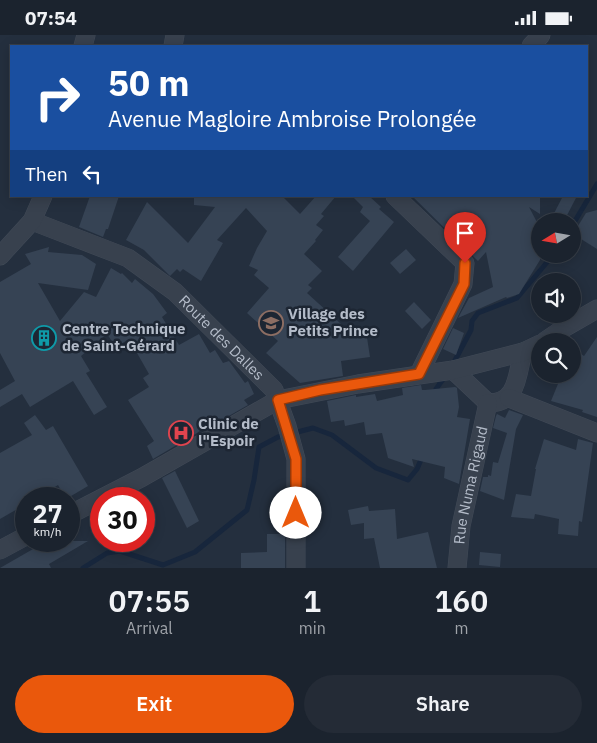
<!DOCTYPE html>
<meta charset="utf-8">
<style>
:root{--surface:#1b232e;--page:#242b36;--text:#f1f3f6;--muted:#a0a4aa;--line:#39404a;--accent:#ea580c}
body{margin:0;font-family:"IBM Plex Sans",sans-serif;background:var(--page);color:var(--text);height:100vh;display:flex;flex-direction:column;font-size:19px;white-space:nowrap}
*{box-sizing:border-box;margin:0}
p{font-size:16px;color:var(--muted)}
.icon{flex:none;width:28px;height:28px;fill:none;stroke:currentColor;stroke-width:2;stroke-linecap:round;stroke-linejoin:round}
.map{position:relative;height:533px;overflow:hidden}
.sheet{display:flex;flex-direction:column;background:var(--surface);flex:1}
.sheet>*{flex:none}
.guide{position:absolute;left:10px;top:10px;width:578px;height:152px;border-radius:0px;box-shadow:0 2px 12px #0003,0 0 0 1px var(--line);background:#1a4fa0;color:#fff;overflow:hidden}
.needle{width:32px;rotate:259deg}
.fabs{position:absolute;left:531px;top:178px;display:grid;gap:10px}
.fabs a{display:grid;place-items:center;width:50px;height:50px;border-radius:50%;background:var(--surface);box-shadow:0 2px 12px #0003,0 0 0 1px var(--line);font-size:25px}
.speed{position:absolute;left:15px;top:452px;display:flex;gap:10px;font-size:25px;font-weight:700;text-align:center}
.speed>*{display:grid;place-content:center;width:65px;height:65px;border-radius:50%;background:var(--surface);box-shadow:0 2px 12px #0003,0 0 0 1px var(--line);line-height:1}
.speed small{font-size:12px;font-weight:400}
.speed .limit{border:8px solid #d22;background:#fff;color:#111}
.pin{position:absolute;display:grid;place-items:center;width:42px;height:42px;color:#fff;margin:-51px -21px;border-radius:50% 50% 50% 0;rotate:-45deg;box-shadow:0 0 5px #0007}
.pin .icon{rotate:45deg}
.me{position:absolute;width:55px;margin:-28px;rotate:0deg;stroke-linejoin:round;filter:drop-shadow(0 0 4px #0008)}
.turn{display:flex;align-items:center;gap:18px;height:105px;padding:0 15px;font-size:22px}
.turn .icon{width:65px;height:65px;stroke-width:2.5}
.turn b{display:block;font-size:35px;line-height:42px}
.then{display:flex;align-items:center;height:48px;padding:0 15px;background:#0003;gap:10px;font-size:19px}
.eta{display:flex;justify-content:space-evenly;align-items:center;height:85px;text-align:center}
.eta b{font-size:30px;font-weight:600;line-height:35px}
.action{display:flex;gap:10px;margin-top:auto;padding:10px 15px}
.action a{flex:1;height:58px;border-radius:30px;background:var(--accent);color:#fff;font-size:20px;font-weight:600;line-height:58px;text-align:center}
.action a+a{background:var(--page);color:var(--text)}
.status{display:flex;justify-content:space-between;align-items:center;height:35px;padding:0 25px;background:var(--surface);direction:ltr}
.status svg{height:14px;fill:currentColor}
.map>svg:first-child{display:block}
</style>
<div class="status"><b>07:54</b><svg viewBox="0 0 49 12"><path d="M0 12V9h3v3zM5 12V6h3v6zM10 12V3h3v9zM15 12V0h3v12zM26 1h20v11H26zM47 4h2v5h-2z"/></svg></div>
<div class="map">
<svg width="597" height="533" viewBox="0 0 597 533">
<rect width="100%" height="100%" fill="#242f3e"/>
<g fill="none" stroke-linecap="round" stroke-linejoin="round">
<g stroke="#17263c" stroke-width="5">
<polyline points="572,191 597,149"/>
<polyline points="452,331 471,295 472,286 478,278 517,263 554,219"/>
<polyline points="436,359 436,354 446,340"/>
<polyline points="83,533 107,518 120,516 163,530 195,517 247,475 254,445 259,412 278,402 313,393 332,400 376,433 408,445 417,434 423,420"/>
</g>
</g>
<g fill="#364354">
<polygon points="90,161 119,161 108,194 106,194 103,202 79,192"/>
<polygon points="194,161 282,161 300,179 316,161 336,161 321,179 324,181 316,190 323,195 315,205 316,206 304,219 322,236 308,250 312,253 307,258 351,298 366,296 370,322 341,326 343,341 300,348 266,318 278,306 247,278 269,253 254,240 258,235 249,231 257,213 267,196 246,173 217,205 223,208 201,246 183,234 180,237 177,234 170,241 144,215 126,205 147,167 188,208 215,172 194,170"/>
<polygon points="352,161 369,161 381,172 379,174 394,187 353,236 338,222 370,186 360,177 363,172"/>
<polygon points="412,161 540,161 540,179 529,172 540,193 540,225 519,259 507,263 506,262 458,283 469,263 493,252 486,217 478,226"/>
<polygon points="563,161 577,161 564,186 550,186"/>
<polygon points="597,175 597,214 573,199 586,178"/>
<polygon points="49,212 48,217 82,220 96,229 88,255 38,248 60,286 84,257 96,262 111,233 121,239 122,238 132,248 135,244 153,259 167,278 162,282 179,310 199,299 210,318 215,315 223,328 229,326 245,348 248,346 254,359 244,365 248,370 220,386 217,382 197,398 153,424 147,411 154,406 128,365 149,352 143,343 149,339 129,304 116,312 107,299 81,321 90,336 86,338 107,372 94,380 73,346 30,372 22,359 0,372 0,355 15,346 0,318 0,247 31,229 25,219"/>
<polygon points="406,214 416,225 400,239 390,228"/>
<polygon points="414,267 431,285 422,294 405,276"/>
<polygon points="453,293 464,298 456,320 443,314"/>
<polygon points="597,302 597,382 582,377 583,375 551,366 562,339 572,339 572,325 580,318 584,321"/>
<polygon points="421,350 422,355 425,355 455,352 457,353 459,372 457,382 470,384 459,449 444,443 445,432 412,424 414,432 388,423 382,398 366,400 364,387 345,391 344,385 331,387 327,366 356,360 356,362 375,359 377,366 403,360 402,353"/>
<polygon points="509,375 523,380 516,394 504,465 480,456 483,442 488,442 488,440 491,441 493,427 498,428 507,398 493,393 496,381 497,379 505,383"/>
<polygon points="35,380 46,395 53,391 88,451 66,464 58,450 35,464 26,464 26,469 0,484 0,418 32,400 24,388"/>
<polygon points="544,404 576,415 578,404 593,408 582,487 579,486 578,501 558,499 559,484 535,479 534,484 511,482 516,459 531,461 536,434 535,434"/>
<polygon points="175,436 199,486 187,493 162,443"/>
<polygon points="368,471 369,476 395,474 397,504 428,497 437,533 380,533 374,503 364,504 364,488 351,490 348,475"/>
<polygon points="267,499 285,499 285,533 241,533 241,518 267,517"/>
<polygon points="47,506 88,506 49,529 51,533 0,533"/>
<polygon points="480,517 501,519 500,532 479,530"/>
</g>
<g fill="none" stroke-linecap="round" stroke-linejoin="round">
<defs>
<g id="minor">
<polyline points="83,11 86,0"/>
<polyline points="173,11 175,0"/>
<polyline points="531,11 541,0"/>
<polyline points="395,161 465,228 463,249 419,339"/>
<path id="s1" d="M32 186 128 223 175 257 274 355 287 391 296 424V533"/>
<polyline points="0,221 32,186 43,161"/>
<polyline points="545,306 564,293 597,274"/>
<path d="M453 335 488 368C518 369 517 339 523 317"/>
<polyline points="509,363 597,398"/>
<polyline points="69,480 141,443 278,365 358,349 453,335 523,317 540,309"/>
<polyline points="0,515 26,501"/>
<path id="s2" d="M457 533 461 491 488 368"/>
</g>
</defs>
<use href="#minor" stroke="#414a57" stroke-width="19"/>
<use href="#minor" stroke="#38414e" stroke-width="18"/>
</g>
<g fill="none" stroke-linecap="round" stroke-linejoin="round">
<defs>
<polyline id="route" points="296,478 296,424 278,365 320,355 419,339 464,249 465,228"/>
</defs>
<use href="#route" stroke="#983908" stroke-width="12"/>
<use href="#route" stroke="#ea580c" stroke-width="9"/>
</g>
<defs>
<symbol id="school-ring" viewBox="-11 -11 22 22"><circle r="9.5" fill="#1d2633" stroke="#8d6e63" stroke-width="1.5"/><path d="M0-5L7-2L0 1L-7-2ZM-4 1L0 2.5L4 1V4Q0 6-4 4Z" fill="#8d6e63"/></symbol>
<symbol id="building-ring" viewBox="-11 -11 22 22"><circle r="9.5" fill="#1d2633" stroke="#0f9aa8" stroke-width="1.5"/><path d="M-4-6H4V6H1V3H-1V6H-4ZM-2.5-4.3h1.7v1.8h-1.7ZM.8-4.3h1.7v1.8H.8ZM-2.5-1h1.7V.8h-1.7ZM.8-1h1.7V.8H.8Z" fill="#0f9aa8"/></symbol>
<symbol id="hospital-ring" viewBox="-11 -11 22 22"><circle r="9.5" fill="#1d2633" stroke="#e0444e" stroke-width="1.5"/><path d="M-5-5h3v3.5h4V-5h3V5h-3V1.5h-4V5h-3Z" fill="#e0444e"/></symbol>
</defs>
<g fill-rule="evenodd">
<use href="#school-ring" x="257" y="274" width="28" height="28"/>
<use href="#building-ring" x="30" y="289" width="28" height="28"/>
<use href="#hospital-ring" x="167" y="384" width="28" height="28"/>
</g>
<g text-anchor="middle" stroke-width="5" stroke-linejoin="round" paint-order="stroke">
<g font-size="15" font-weight="bold" fill="#b4bcc9" stroke="#1d2633" text-anchor="start">
<text x="288" y="284">Village des<tspan x="288" dy="17">Petits Prince</tspan></text>
<text x="62" y="299">Centre Technique<tspan x="62" dy="17">de Saint-Gérard</tspan></text>
<text x="198" y="394">Clinic de<tspan x="198" dy="17">l"Espoir</tspan></text>
</g>
<g font-size="15" fill="#b4bcc9" stroke="#1d2633">
<text dy="5" stroke="none"><textPath href="#s1" startOffset="226">Route des Dalles</textPath></text>
<text dy="5" stroke="none"><textPath href="#s2" startOffset="84">Rue Numa Rigaud</textPath></text>
</g>
</g>
</svg>
<div class="fabs">
<a><svg class="needle" viewBox="-14 -14 28 28"><path d="M0-13l5 13h-10z" fill="#e53935"/><path d="M0 13l5-13h-10z" fill="#a0a4aa"/></svg></a>
<a><svg class="icon" aria-label="sound" viewBox="0 0 24 24"><path d="M4 9h4l5-4v14l-5-4H4zM17 9q2 3 0 6"/></svg></a>
<a><svg class="icon" aria-label="search" viewBox="0 0 24 24"><circle cx="10" cy="10" r="6"/><path d="M15 15l6 6"/></svg></a>
</div>
<div class="speed"><div>27<small>km/h</small></div><div class="limit">30</div></div>
<div class="pin" style="left:465px;top:228px;background:#d93025"><svg class="icon" aria-label="arrive" viewBox="0 0 24 24"><path d="M6 21V4h12l-3 4 3 4H6"/></svg></div>
<svg class="me" style="left:296px;top:478px" viewBox="-20 -20 40 40"><circle r="19" fill="#fff"/><path d="M0-13L10 11 0 6-10 11z" fill="#ea580c"/></svg>
<div class="guide">
<div class="turn"><svg class="icon" aria-label="right" viewBox="0 0 24 24"><path d="M7 20v-9h11M14 6l5 5-5 5"/></svg><div><b>50 m</b>Avenue Magloire Ambroise Prolongée</div></div>
<div class="then">Then<svg class="icon" aria-label="left" viewBox="0 0 24 24"><path d="M17 20v-9H6M10 6l-5 5 5 5"/></svg></div>
</div>
</div>
<section class="sheet">
<div class="eta">
<div><b>07:55</b><p>Arrival</p></div>
<div><b>1</b><p>min</p></div>
<div><b>160</b><p>m</p></div>
</div>
<div class="action"><a>Exit</a><a>Share</a></div>
</section>
